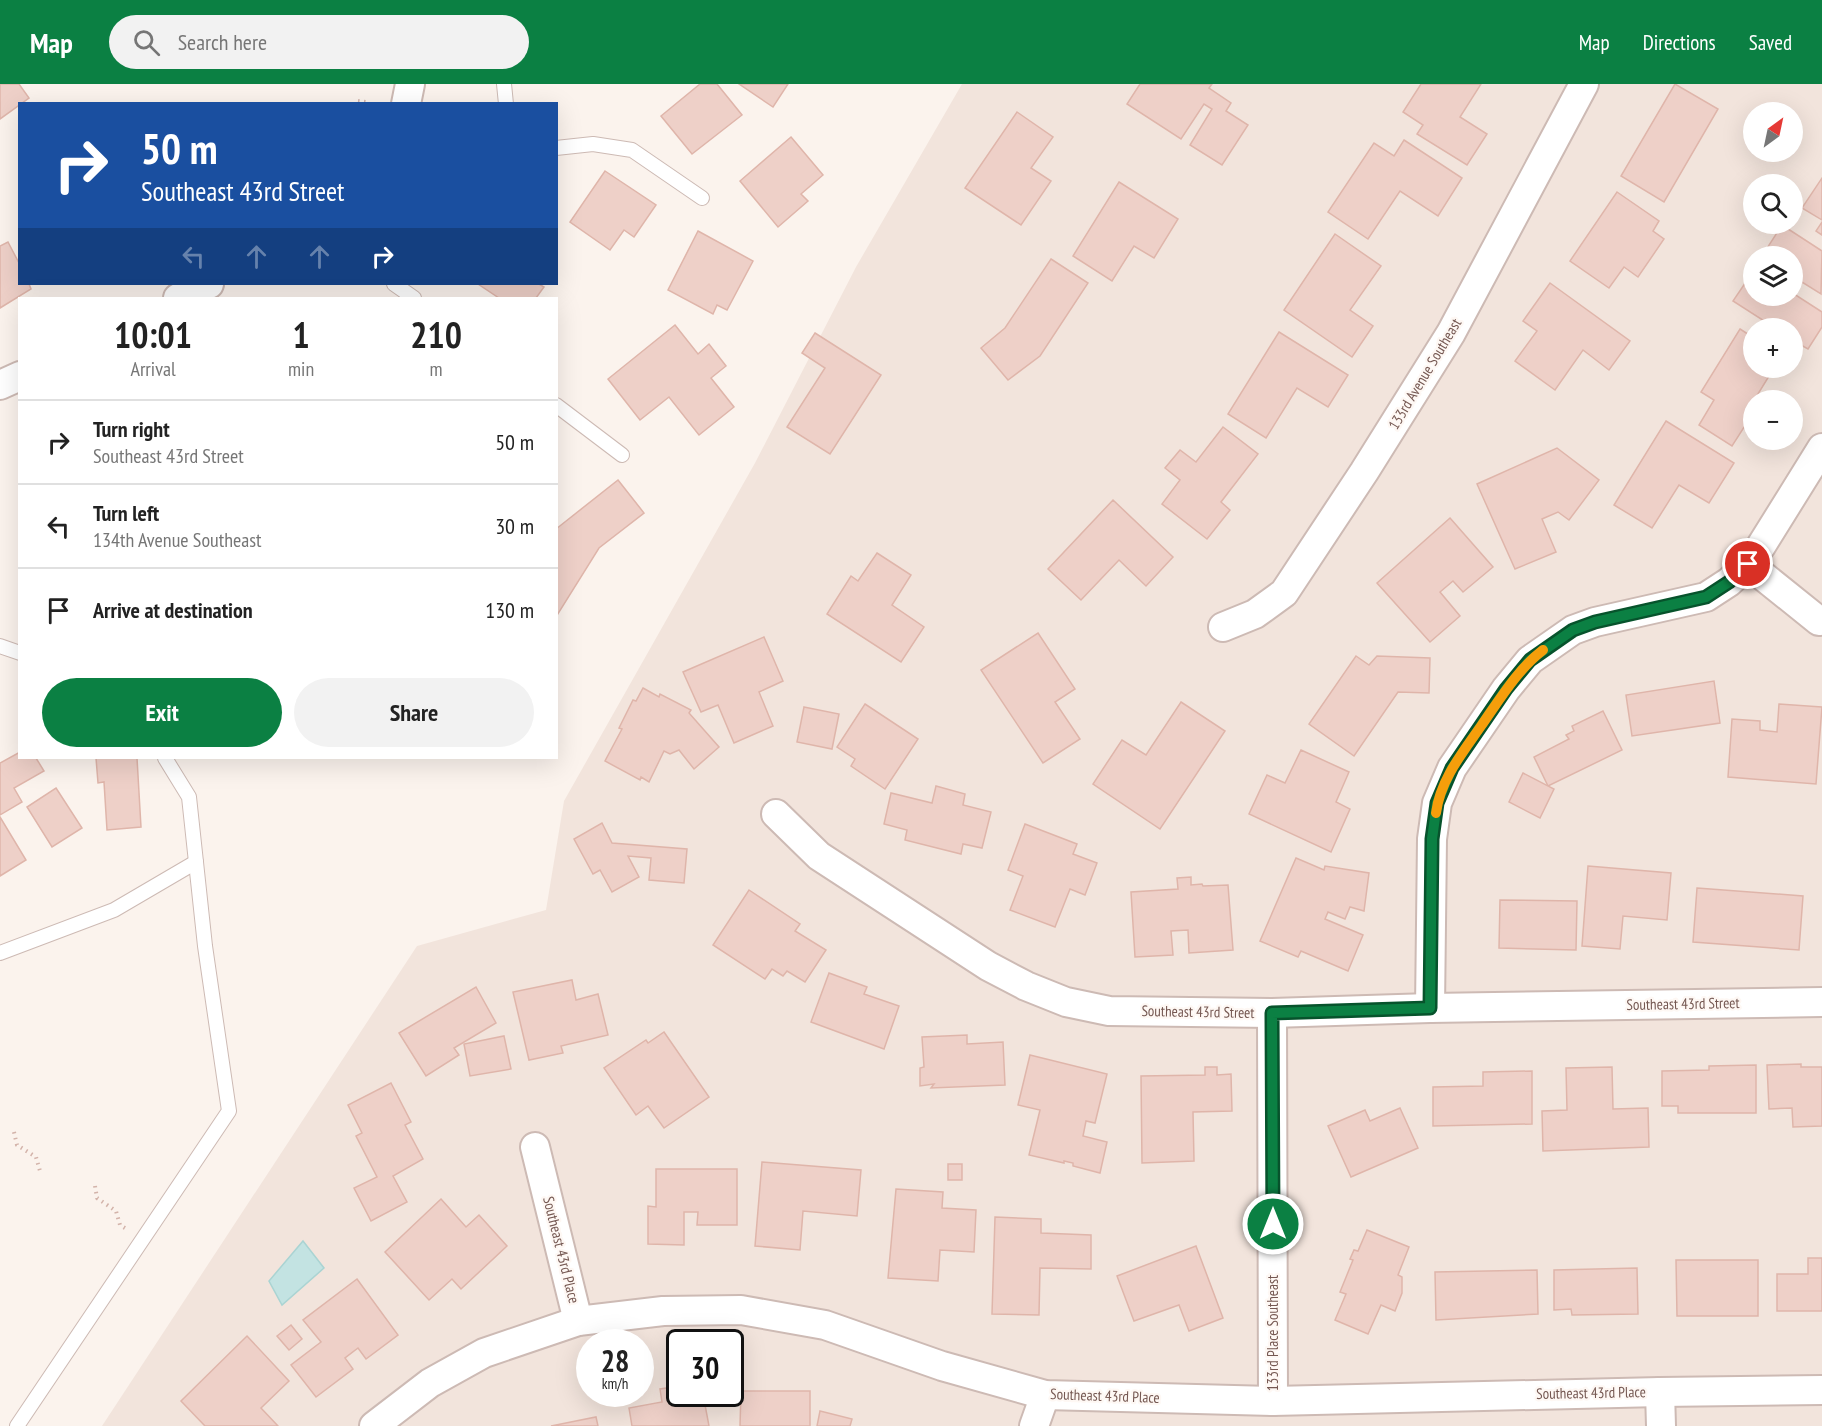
<!DOCTYPE html>
<meta charset="utf-8">
<style>
:root{--surface:#fff;--page:#f2f2f2;--text:#222;--muted:#767676;--line:#e0e0e0;--accent:#0b8043}
body{margin:0;font-family:"PT Sans Narrow",sans-serif;background:var(--page);color:var(--text);height:100vh;display:flex;flex-direction:column;font-size:22px;white-space:nowrap}
*{box-sizing:border-box;margin:0}
p{font-size:20px;color:var(--muted)}
.icon{flex:none;width:33px;height:33px;fill:none;stroke:currentColor;stroke-width:2;stroke-linecap:round;stroke-linejoin:round}
.map{position:relative;flex:1;overflow:hidden}
.side{position:absolute;left:18px;top:213px;width:540px;height:462px;display:flex;flex-direction:column;background:var(--surface);border-radius:0px;box-shadow:0 6px 24px #0002}
.side>*{flex:none}
.banner{position:absolute;left:18px;top:18px;width:540px;height:183px;border-radius:0px;box-shadow:0 6px 24px #0002;background:#1a4fa0;color:#fff;overflow:hidden}
.needle{width:39px;rotate:33deg}
.buttons{position:absolute;left:1743px;top:18px;display:grid;gap:12px}
.buttons a{display:grid;place-items:center;width:60px;height:60px;border-radius:50%;background:var(--surface);box-shadow:0 6px 24px #0002;font-size:30px}
.speed{position:absolute;left:576px;top:1245px;display:flex;gap:12px;font-size:30px;font-weight:700;text-align:center}
.speed>*{display:grid;place-content:center;width:78px;height:78px;border-radius:50%;background:var(--surface);box-shadow:0 6px 24px #0002;line-height:1}
.speed small{font-size:15px;font-weight:400}
.speed .limit{border:3px solid #111;border-radius:9px;background:#fff;color:#111}
.pin{position:absolute;display:grid;place-items:center;width:51px;height:51px;color:#fff;margin:-26px;border:3px solid #fff;border-radius:50%;box-shadow:0 2px 6px #0007}
.me{position:absolute;width:66px;margin:-33px;rotate:0deg;stroke-linejoin:round;filter:drop-shadow(0 0 4px #0008)}
.turn{display:flex;align-items:center;gap:21px;height:126px;padding:0 24px;font-size:27px}
.turn .icon{width:78px;height:78px;stroke-width:2.5}
.turn b{display:block;font-size:42px;line-height:51px}
.lanes{display:flex;align-items:center;height:57px;padding:0 24px;background:#0003;justify-content:center;gap:30px;direction:ltr}
.lanes .off{opacity:.35}
.eta{display:flex;justify-content:space-evenly;align-items:center;height:102px;text-align:center}
.eta b{font-size:36px;font-weight:600;line-height:42px}
.button{display:flex;gap:12px;margin-top:auto;padding:12px 24px}
.button a{flex:1;height:69px;border-radius:36px;background:var(--accent);color:#fff;font-size:24px;font-weight:600;line-height:69px;text-align:center}
.button a+a{background:var(--page);color:var(--text)}
ul{padding:0;list-style:none}
li{display:flex;align-items:center;gap:18px;height:84px;padding:0 24px;border-top:2px solid var(--line)}
li div{flex:1}
li b{display:block;font-size:22px}
li em{font-style:normal}
header{display:flex;align-items:center;gap:36px;box-sizing:border-box;height:84px;padding:0 30px;background:var(--accent);color:#fff}
header strong{font-size:28px}
nav{display:flex;gap:33px;margin-inline-start:auto;font-size:21px}
.search{width:420px;height:54px;background:var(--page);display:flex;align-items:center;gap:15px;box-sizing:border-box;padding:0 21px;border-radius:33px;color:var(--muted);font-size:22px}
.map>svg:first-child{display:block}
</style>
<header>
<strong>Map</strong>
<div class="search"><svg class="icon" aria-label="search" viewBox="0 0 24 24"><circle cx="10" cy="10" r="6"/><path d="M15 15l6 6"/></svg>Search here</div>
<nav><a>Map</a><a>Directions</a><a>Saved</a></nav>
</header>
<div class="map">
<svg width="1822" height="1342" viewBox="0 0 1822 1342">
<rect width="100%" height="100%" fill="#fbf3ed"/>
<path fill="#f2e4dc" fill-rule="evenodd" d="M962 0H1822V1342H102L417 862 546 826 564 717 755 379 856 183ZM1754 28H1792V68H1754ZM1754 100H1792V140H1754ZM1754 172H1792V212H1754ZM1754 244H1792V284H1754ZM1754 316H1792V356H1754ZM590 1258H640V1310H590ZM680 1258H730V1310H680Z"/>
<polygon fill="#c3e3e2" stroke="#aad4d3" stroke-width="1.5" points="303,1157 324,1184 282,1221 269,1197"/>
<g fill="#eed0c8" stroke="#dfb5aa" stroke-width="1.5">
<polygon points="0,0 19,0 29,14 0,35"/>
<polygon points="700,0 717,0 742,31 692,70 661,32"/>
<polygon points="739,0 788,0 773,23"/>
<polygon points="1140,0 1212,0 1209,4 1231,19 1226,27 1248,41 1222,81 1190,61 1212,25 1204,20 1181,55 1127,20"/>
<polygon points="1421,0 1481,0 1460,33 1487,50 1467,81 1417,50 1423,41 1403,28"/>
<polygon points="1675,0 1718,25 1664,118 1621,92"/>
<polygon points="1017,28 1053,53 1031,84 1051,97 1021,141 965,104"/>
<polygon points="791,53 823,91 801,110 808,117 778,143 740,97"/>
<polygon points="1404,56 1462,94 1438,132 1400,107 1368,155 1328,128 1374,59 1394,72"/>
<polygon points="605,87 656,121 634,153 624,146 610,166 570,138"/>
<polygon points="1822,94 1822,136 1802,124"/>
<polygon points="1119,98 1178,135 1154,174 1134,162 1112,197 1073,172"/>
<polygon points="1617,108 1659,137 1653,147 1664,155 1638,193 1624,183 1609,204 1570,177"/>
<polygon points="1822,138 1822,151 1816,147"/>
<polygon points="1782,141 1822,167 1821,210 1802,198 1794,210 1822,228 1822,243 1808,265 1792,256 1792,244 1775,244 1733,217 1754,186 1754,212 1792,212 1792,172 1762,172"/>
<polygon points="698,147 753,177 727,226 717,221 713,230 668,206"/>
<polygon points="1335,150 1381,182 1350,226 1373,242 1352,273 1284,226"/>
<polygon points="8,158 20,181 20,200 29,200 31,205 0,224 0,162"/>
<polygon points="1051,175 1088,199 1040,272 1008,296 981,264 1005,244"/>
<polygon points="1550,199 1630,257 1609,286 1583,266 1555,306 1515,277 1537,247 1523,237"/>
<polygon points="478,200 539,200 544,203 536,214 499,214"/>
<polygon points="675,241 698,270 709,260 726,282 711,294 734,323 699,351 669,313 640,336 608,295"/>
<polygon points="1740,245 1754,254 1754,284 1774,284 1745,331 1750,334 1732,362 1699,341 1714,316 1701,308"/>
<polygon points="1279,248 1348,291 1328,323 1297,304 1266,354 1228,330"/>
<polygon points="815,249 881,291 830,370 787,343 825,284 802,269"/>
<polygon points="1666,337 1734,379 1709,419 1679,401 1652,444 1614,421"/>
<polygon points="1223,343 1258,370 1221,418 1230,426 1207,455 1162,420 1180,396 1165,384 1180,366 1196,378"/>
<polygon points="1557,364 1599,396 1569,436 1558,428 1542,435 1556,468 1515,485 1477,400"/>
<polygon points="618,396 644,429 599,464 556,533 556,445"/>
<polygon points="1113,416 1173,473 1146,502 1119,476 1081,516 1048,485"/>
<polygon points="1450,434 1493,483 1463,508 1453,497 1440,508 1460,532 1430,558 1377,499"/>
<polygon points="877,469 911,491 892,521 924,543 901,578 827,530 851,492 858,497"/>
<polygon points="1038,549 1075,605 1055,618 1080,655 1043,679 981,586"/>
<polygon points="764,553 783,597 759,608 773,642 734,659 718,621 701,628 683,588"/>
<polygon points="1356,572 1369,581 1377,572 1430,574 1429,609 1398,608 1354,672 1309,640"/>
<polygon points="1714,597 1720,639 1632,652 1626,611"/>
<polygon points="643,604 659,613 660,610 691,626 689,629 719,663 694,685 679,666 670,670 664,667 649,698 641,693 640,696 605,677 622,645 619,644 633,616 636,617"/>
<polygon points="1181,618 1225,647 1160,745 1093,700 1122,656 1146,671"/>
<polygon points="865,620 918,655 885,705 851,682 855,675 837,663"/>
<polygon points="1779,620 1822,623 1816,700 1728,693 1732,635 1760,637 1760,646 1777,648"/>
<polygon points="804,623 839,630 832,665 797,658"/>
<polygon points="1603,627 1622,666 1548,702 1534,673 1569,655 1566,651 1574,647 1572,642"/>
<polygon points="1301,666 1349,688 1336,718 1350,725 1331,768 1249,730 1267,691 1285,699"/>
<polygon points="20,668 20,674 36,674 44,687 14,704 22,718 0,731 0,679"/>
<polygon points="96,674 137,674 141,743 107,746 104,698 98,699"/>
<polygon points="1523,689 1554,705 1540,734 1509,718"/>
<polygon points="936,702 965,710 963,721 991,728 982,764 963,760 961,770 905,756 907,746 884,740 891,709 932,719"/>
<polygon points="56,704 82,744 52,763 27,723"/>
<polygon points="0,733 26,776 0,792"/>
<polygon points="602,739 612,759 687,765 684,799 649,796 651,774 628,772 639,793 612,808 600,786 593,790 574,755"/>
<polygon points="1025,740 1077,760 1073,770 1097,779 1085,811 1070,805 1055,843 1010,826 1023,792 1008,786"/>
<polygon points="1296,774 1324,786 1325,782 1369,789 1364,827 1350,823 1345,835 1328,828 1325,835 1363,851 1348,887 1301,867 1298,873 1260,857"/>
<polygon points="1588,782 1671,789 1667,836 1623,832 1620,865 1582,862"/>
<polygon points="1191,793 1191,801 1202,800 1203,802 1228,801 1233,866 1189,869 1188,846 1171,847 1173,871 1135,873 1131,808 1178,805 1177,794"/>
<polygon points="1697,804 1803,812 1799,866 1693,858"/>
<polygon points="749,806 800,840 795,847 826,866 805,898 787,887 783,892 772,885 765,895 713,861"/>
<polygon points="1500,816 1577,817 1576,866 1499,864"/>
<polygon points="829,889 867,903 864,910 899,922 884,965 811,938"/>
<polygon points="572,896 576,916 598,910 608,951 561,962 563,969 529,976 513,908"/>
<polygon points="476,903 496,939 454,964 459,971 426,992 399,949"/>
<polygon points="664,948 709,1013 664,1044 648,1022 636,1031 604,984 646,956 648,959"/>
<polygon points="967,951 967,960 1003,958 1005,1001 931,1004 934,1000 920,1002 920,984 924,983 922,953"/>
<polygon points="504,952 511,985 470,992 464,960"/>
<polygon points="1030,971 1107,990 1095,1039 1086,1037 1083,1052 1107,1058 1100,1089 1073,1082 1073,1079 1064,1077 1064,1079 1029,1071 1040,1026 1018,1021"/>
<polygon points="1801,980 1801,983 1822,983 1822,1042 1793,1043 1792,1024 1769,1025 1767,981"/>
<polygon points="1756,981 1756,1029 1678,1029 1678,1022 1662,1022 1662,987 1709,986 1709,982"/>
<polygon points="1205,983 1217,983 1217,991 1231,990 1232,1027 1193,1028 1194,1077 1142,1079 1141,992 1205,991"/>
<polygon points="1612,983 1613,1025 1648,1024 1649,1063 1543,1067 1542,1027 1567,1026 1566,984"/>
<polygon points="1532,987 1532,1040 1433,1042 1433,1003 1483,1002 1483,988"/>
<polygon points="391,999 411,1038 405,1041 423,1075 393,1092 407,1118 371,1137 354,1104 377,1093 356,1052 362,1049 348,1021"/>
<polygon points="1400,1024 1418,1064 1351,1093 1328,1042 1365,1026 1370,1037"/>
<polygon points="762,1078 861,1086 857,1132 803,1127 800,1166 755,1162"/>
<rect x="948" y="1080" width="14" height="16"/>
<polygon points="656,1085 737,1085 737,1141 697,1141 698,1128 684,1128 684,1161 648,1160 648,1122 656,1123"/>
<polygon points="896,1105 943,1108 942,1124 976,1126 974,1168 940,1166 938,1197 888,1194"/>
<polygon points="441,1115 466,1143 479,1131 507,1162 461,1205 452,1195 429,1216 385,1168"/>
<polygon points="995,1133 1041,1135 1041,1149 1091,1151 1091,1185 1040,1184 1039,1231 992,1230"/>
<polygon points="1367,1146 1409,1163 1398,1191 1402,1193 1402,1209 1395,1227 1381,1221 1368,1250 1335,1236 1346,1210 1340,1208 1353,1176 1350,1175 1354,1166 1358,1167"/>
<polygon points="1196,1162 1223,1234 1189,1247 1179,1221 1134,1237 1117,1192"/>
<polygon points="1808,1174 1822,1174 1822,1227 1777,1227 1777,1190 1808,1190"/>
<polygon points="1676,1176 1758,1176 1758,1232 1677,1232"/>
<polygon points="1637,1184 1638,1230 1572,1231 1571,1225 1554,1226 1554,1186"/>
<polygon points="1537,1186 1538,1230 1436,1236 1435,1188"/>
<polygon points="357,1195 398,1251 366,1275 358,1264 345,1274 353,1285 316,1313 291,1281 321,1258 303,1236"/>
<polygon points="291,1241 302,1255 289,1266 277,1252"/>
<polygon points="247,1252 289,1297 261,1324 278,1342 205,1342 181,1317"/>
<polygon points="680,1302 680,1310 703,1310 709,1342 632,1342 629,1324 662,1318 660,1305"/>
<polygon points="741,1307 810,1307 810,1342 740,1342"/>
<polygon points="820,1327 852,1335 850,1342 817,1342"/>
<polygon points="596,1333 598,1342 551,1342"/>
</g>
<g fill="none" stroke-linecap="round" stroke-linejoin="round">
<defs>
<g id="lane">
<polyline points="504,0 506,20"/>
<polyline points="556,64 593,60 632,66 702,114"/>
<polyline points="394,200 414,214"/>
<polyline points="556,321 622,371"/>
<polyline points="0,562 20,569"/>
<polyline points="0,869 114,826 196,778"/>
<polyline points="17,1342 229,1027 205,862 189,713 165,674"/>
</g>
<g id="street">
<polyline points="406,20 410,0"/>
<polyline points="178,214 209,200"/>
<polyline points="0,301 20,292"/>
<polyline points="1748,480 1819,537"/>
<polyline points="1223,543 1255,530 1284,509 1364,388 1451,249 1584,0"/>
<polyline points="776,730 819,772 988,882 1026,902 1066,918 1109,927 1272,929 1430,924 1822,918"/>
<polyline points="1430,924 1432,755 1437,719 1452,684 1506,605 1530,576 1573,546 1595,538 1706,513 1729,498 1748,480 1761,462 1822,364"/>
<polyline points="1272,929 1273,1317"/>
<polyline points="535,1063 578,1237"/>
<polyline points="1660,1308 1661,1342"/>
<polyline points="374,1342 430,1299 484,1269 578,1237 663,1227 741,1226 825,1241 942,1282 1045,1311 1273,1317 1660,1308 1822,1306"/>
<polyline points="1034,1342 1045,1311"/>
</g>
</defs>
<use href="#lane" stroke="#cdbab4" stroke-width="16"/>
<use href="#street" stroke="#cdbab4" stroke-width="32"/>
<g stroke="#d3b3aa" stroke-width="4" stroke-dasharray="1.5 4.5" stroke-linecap="butt">
<polyline points="358,17 366,18"/>
<polyline points="14,1048 17,1061 36,1073 40,1087"/>
<polyline points="95,1102 97,1114 116,1127 120,1141 125,1144"/>
</g>
<use href="#lane" stroke="#fff" stroke-width="14"/>
<use href="#street" stroke="#fff" stroke-width="28"/>
</g>
<g fill="none" stroke-linecap="round" stroke-linejoin="round">
<defs>
<polyline id="route" points="1273,1140 1272,929 1430,924 1432,755 1437,719 1452,684 1506,605 1530,576 1573,546 1595,538 1706,513 1729,498 1748,480"/>
</defs>
<use href="#route" stroke="#07532c" stroke-width="15"/>
<use href="#route" stroke="#0b8043" stroke-width="10"/>
<path stroke="#f59e0b" stroke-width="10" d="M1436 729C1440 696 1463 668 1481 642 1500 615 1517 586 1543 566"/>
</g>
<g text-anchor="middle" stroke-width="4.5" stroke-linejoin="round" paint-order="stroke">
<g font-size="15" fill="#755852" stroke="#fef8f4">
<text transform="translate(1425 290) rotate(-59)" y="5">133rd Avenue Southeast</text>
<text transform="translate(1683 920) rotate(-1)" y="5">Southeast 43rd Street</text>
<text transform="translate(1198 928) rotate(1)" y="5">Southeast 43rd Street</text>
<text transform="translate(561 1166) rotate(76)" y="5">Southeast 43rd Place</text>
<text transform="translate(1273 1249) rotate(-90)" y="5">133rd Place Southeast</text>
<text transform="translate(1591 1309) rotate(-1)" y="5">Southeast 43rd Place</text>
<text transform="translate(1105 1312) rotate(2)" y="5">Southeast 43rd Place</text>
</g>
</g>
</svg>
<div class="buttons">
<a><svg class="needle" viewBox="-14 -14 28 28"><path d="M0-13l5 13h-10z" fill="#e53935"/><path d="M0 13l5-13h-10z" fill="#767676"/></svg></a>
<a><svg class="icon" aria-label="search" viewBox="0 0 24 24"><circle cx="10" cy="10" r="6"/><path d="M15 15l6 6"/></svg></a>
<a><svg class="icon" aria-label="layers" viewBox="0 0 24 24"><path d="M12 4l9 5-9 5-9-5zM3 14l9 5 9-5"/></svg></a>
<a>+</a>
<a>−</a>
</div>
<div class="speed"><div>28<small>km/h</small></div><div class="limit">30</div></div>
<div class="pin" style="left:1748px;top:480px;background:#d93025"><svg class="icon" aria-label="arrive" viewBox="0 0 24 24"><path d="M6 21V4h12l-3 4 3 4H6"/></svg></div>
<svg class="me" style="left:1273px;top:1140px" viewBox="-20 -20 40 40"><circle r="17" fill="#0b8043" stroke="#fff" stroke-width="3"/><path d="M0-11L8 9 0 5-8 9z" fill="#fff"/></svg>
<div class="banner">
<div class="turn"><svg class="icon" aria-label="right" viewBox="0 0 24 24"><path d="M7 20v-9h11M14 6l5 5-5 5"/></svg><div><b>50 m</b>Southeast 43rd Street</div></div>
<div class="lanes"><svg class="icon off" aria-label="left" viewBox="0 0 24 24"><path d="M17 20v-9H6M10 6l-5 5 5 5"/></svg><svg class="icon off" aria-label="ahead" viewBox="0 0 24 24"><path d="M12 20V5M6 11l6-6 6 6"/></svg><svg class="icon off" aria-label="ahead" viewBox="0 0 24 24"><path d="M12 20V5M6 11l6-6 6 6"/></svg><svg class="icon" aria-label="right" viewBox="0 0 24 24"><path d="M7 20v-9h11M14 6l5 5-5 5"/></svg></div>
</div>
<section class="side">
<div class="eta">
<div><b>10:01</b><p>Arrival</p></div>
<div><b>1</b><p>min</p></div>
<div><b>210</b><p>m</p></div>
</div>
<ul>
<li><svg class="icon" aria-label="right" viewBox="0 0 24 24"><path d="M7 20v-9h11M14 6l5 5-5 5"/></svg><div><b>Turn right</b><p>Southeast 43rd Street</p></div><em>50 m</em></li>
<li><svg class="icon" aria-label="left" viewBox="0 0 24 24"><path d="M17 20v-9H6M10 6l-5 5 5 5"/></svg><div><b>Turn left</b><p>134th Avenue Southeast</p></div><em>30 m</em></li>
<li><svg class="icon" aria-label="arrive" viewBox="0 0 24 24"><path d="M6 21V4h12l-3 4 3 4H6"/></svg><div><b>Arrive at destination</b></div><em>130 m</em></li>
</ul>
<div class="button"><a>Exit</a><a>Share</a></div>
</section>
</div>
